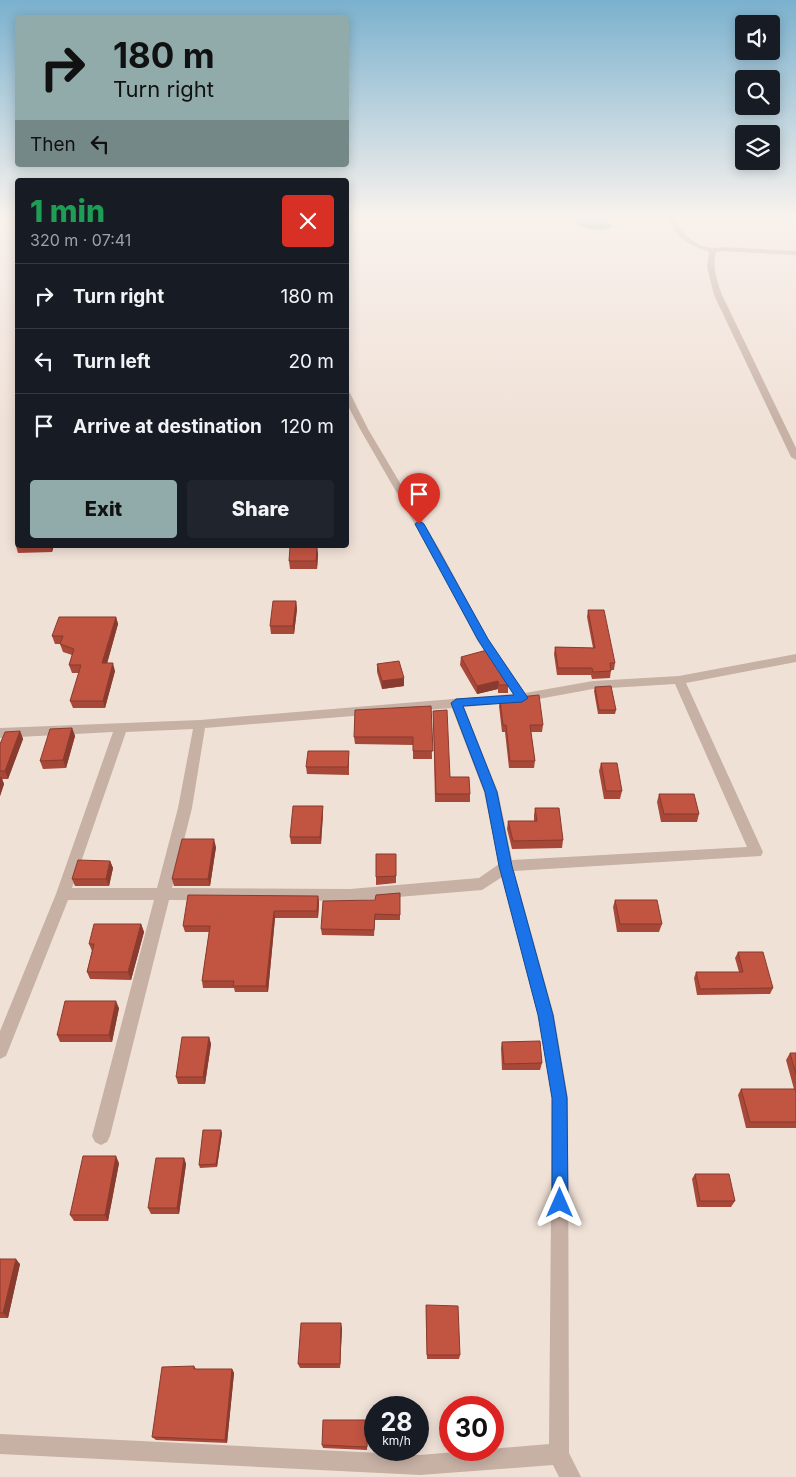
<!DOCTYPE html>
<meta charset="utf-8">
<style>
:root{--surface:#171b24;--page:#20242c;--text:#f1f3f6;--muted:#9ea1a6;--line:#363941;--accent:#91abab}
body{margin:0;font-family:Inter,sans-serif;background:var(--page);color:var(--text);height:100vh;display:flex;flex-direction:column;font-size:19px;white-space:nowrap}
*{box-sizing:border-box;margin:0}
p{font-size:16px;color:var(--muted)}
.icon{flex:none;width:28px;height:28px;fill:none;stroke:currentColor;stroke-width:2;stroke-linecap:round;stroke-linejoin:round}
.map{position:relative;flex:1;overflow:hidden}
.details{position:absolute;left:15px;top:178px;width:334px;height:370px;display:flex;flex-direction:column;background:var(--surface);border-radius:5px;box-shadow:0 2px 12px #0003}
.details>*{flex:none}
.banner{position:absolute;left:15px;top:15px;width:334px;height:152px;border-radius:5px;box-shadow:0 2px 12px #0003;background:#91abab;color:#111;overflow:hidden}
.tools{position:absolute;left:735px;top:15px;display:grid;gap:10px}
.tools a{display:grid;place-items:center;width:45px;height:45px;border-radius:5px;background:var(--surface);box-shadow:0 2px 12px #0003;font-size:25px}
.speed{position:absolute;left:364px;top:1396px;display:flex;gap:10px;font-size:25px;font-weight:700;text-align:center}
.speed>*{display:grid;place-content:center;width:65px;height:65px;border-radius:50%;background:var(--surface);box-shadow:0 2px 12px #0003;line-height:1}
.speed small{font-size:12px;font-weight:400}
.speed .limit{border:8px solid #d22;background:#fff;color:#111}
.pin{position:absolute;display:grid;place-items:center;width:42px;height:42px;color:#fff;margin:-51px -21px;border-radius:50% 50% 50% 0;rotate:-45deg;box-shadow:0 0 5px #0007}
.pin .icon{rotate:45deg}
.me{position:absolute;width:55px;margin:-28px;rotate:0deg;stroke-linejoin:round;filter:drop-shadow(0 0 4px #0008)}
.turn{display:flex;align-items:center;gap:18px;height:105px;padding:0 15px;font-size:22px}
.turn .icon{width:65px;height:65px;stroke-width:2.5}
.turn b{display:block;font-size:35px;line-height:42px}
.then{display:flex;align-items:center;height:48px;padding:0 15px;background:#0003;gap:10px;font-size:19px}
.round{display:grid;place-items:center;flex:none;width:52px;height:52px;border-radius:5px;background:var(--page)}
.headline{display:flex;align-items:center;justify-content:space-between;height:85px;padding:0 15px}
h1{font-size:30px;font-weight:800;line-height:38px;color:#1e9e55}
.primary-button{display:flex;gap:10px;margin-top:auto;padding:10px 15px}
.primary-button a{flex:1;height:58px;border-radius:5px;background:var(--accent);color:#111;font-size:20px;font-weight:800;line-height:58px;text-align:center}
.primary-button a+a{background:var(--page);color:var(--text)}
ul{padding:0;list-style:none}
li{display:flex;align-items:center;gap:15px;height:65px;padding:0 15px;border-top:1px solid var(--line)}
li div{flex:1}
li b{display:block;font-size:19px}
li em{font-style:normal}
.map>svg:first-child{display:block}
</style>
<div class="map">
<svg width="796" height="1477" viewBox="0 0 796 1477">
<rect width="100%" height="100%" fill="#f0e1d7"/>
<path fill="#77aca8" d="M576 217H607L612 227C601 232 588 230 578 225Z"/>
<g fill="none" stroke-linecap="round" stroke-linejoin="round">
<g fill="#c7b0a4" fill-rule="evenodd">
<path d="M667 217H673C682 236 701 252 722 247L796 251V255L722 251 716 252C712 267 717 281 722 295L796 448V460L791 457 714 295 707 267 709 252C689 245 676 238 667 217Z"/>
<path d="M346 391 350 393 368 429 441 552 488 639 525 693 593 681 679 676 796 654V662L686 683 763 852 761 856 514 871 554 1015 568 1098 569 1453 581 1477H559L553 1465 420 1475 0 1454V1434L420 1455 549 1444 552 1098 538 1015 502 877 482 890 350 901 169 900 110 1136 107 1142 101 1145 95 1142 92 1136 154 900H68L8 1051 6 1056 0 1059V1031L56 894 113 732 0 738V728L200 720 513 694 477 640 431 552 360 429 346 402ZM675 684 747 847 512 860 498 792 464 707 522 702 593 689ZM452 708 484 792 499 864 479 878 350 889 172 888 192 808 205 728ZM193 729 178 808 157 888H72L126 732Z"/>
</g>
</g>
<g fill="#a74839">
<polygon points="54,545 52,552 18,553 16,546"/>
<polygon points="317,547 318,555 317,569 290,569 289,561"/>
<polygon points="296,601 297,609 294,634 271,634 270,626"/>
<polygon points="588,610 615,663 614,670 611,670 610,678 592,679 591,675 557,675 554,654 555,647 593,648 587,617"/>
<polygon points="116,617 118,624 107,663 115,671 105,708 73,708 70,701 79,673 72,673 69,665 72,655 63,652 60,644 55,644 52,636"/>
<polygon points="461,657 508,685 508,693 498,693 498,689 477,694 460,665"/>
<polygon points="377,664 404,686 382,689 377,672"/>
<polygon points="595,687 616,710 615,714 598,714 594,691"/>
<polygon points="500,699 543,725 542,732 531,732 535,761 534,768 509,768 505,732 502,732 499,706"/>
<polygon points="431,706 432,759 413,759 413,745 355,744 354,737"/>
<polygon points="433,711 450,777 470,794 470,802 435,802"/>
<polygon points="72,728 75,736 66,768 43,769 40,761"/>
<polygon points="20,731 23,739 8,779 2,779 4,784 0,796 0,744"/>
<polygon points="349,759 349,775 307,774 306,767"/>
<polygon points="601,763 622,791 620,799 604,799 599,771"/>
<polygon points="659,794 699,814 697,822 661,822 657,802"/>
<polygon points="535,808 563,840 562,848 512,849 507,829 508,821 534,821 534,815"/>
<polygon points="323,813 321,844 291,844 290,837"/>
<polygon points="216,847 210,886 174,886 172,879"/>
<polygon points="396,854 396,883 376,885 376,877"/>
<polygon points="110,861 113,868 109,886 75,886 72,879"/>
<polygon points="400,893 400,920 375,920 374,936 322,935 321,929 375,900"/>
<polygon points="318,896 319,903 318,918 275,918 268,992 235,992 234,988 203,988 202,981 209,932 185,932 183,926"/>
<polygon points="615,900 662,924 659,932 617,932 613,907"/>
<polygon points="141,924 144,932 131,980 90,979 87,972 92,951 89,944"/>
<polygon points="738,952 773,988 770,994 697,995 694,978 696,972 739,972 735,958"/>
<polygon points="119,1008 112,1042 60,1042 57,1035"/>
<polygon points="209,1037 211,1044 205,1084 178,1084 176,1077"/>
<polygon points="502,1042 542,1063 540,1070 502,1070 501,1048"/>
<polygon points="790,1053 796,1053 796,1128 746,1128 738,1095 741,1089 794,1089 786,1060"/>
<polygon points="222,1133 217,1167 200,1168 199,1165"/>
<polygon points="184,1158 186,1164 179,1214 151,1214 148,1208"/>
<polygon points="119,1163 108,1221 74,1221 70,1215"/>
<polygon points="695,1174 735,1201 731,1207 697,1207 692,1179"/>
<polygon points="0,1259 20,1264 8,1318 0,1318"/>
<polygon points="426,1305 460,1355 459,1359 427,1359"/>
<polygon points="342,1328 340,1368 300,1368 298,1364"/>
<polygon points="194,1366 196,1369 232,1369 234,1373 227,1443 156,1440 152,1437"/>
<polygon points="368,1424 367,1450 323,1448 322,1445"/>
</g>
<g fill="#883b2e">
<polygon points="50,545 54,545 52,552 50,546"/>
<polygon points="317,547 318,555 317,569 316,561"/>
<polygon points="296,601 297,609 294,634 293,626"/>
<polygon points="116,617 118,624 105,671 102,663"/>
<polygon points="113,663 115,671 105,708 103,701"/>
<polygon points="404,678 404,686 382,689 382,681"/>
<polygon points="498,681 498,689 477,694 477,686"/>
<polygon points="72,728 75,736 66,768 63,760"/>
<polygon points="20,731 23,739 8,779 5,771"/>
<polygon points="1,776 4,784 0,796 0,779"/>
<polygon points="323,806 323,813 321,844 320,837"/>
<polygon points="214,839 216,847 210,886 208,879"/>
<polygon points="110,861 113,868 109,886 106,879"/>
<polygon points="318,896 319,903 318,918 317,911"/>
<polygon points="274,911 275,918 268,992 266,986"/>
<polygon points="141,924 144,932 131,980 128,972"/>
<polygon points="116,1001 119,1008 112,1042 109,1035"/>
<polygon points="209,1037 211,1044 205,1084 203,1077"/>
<polygon points="221,1130 222,1133 217,1167 216,1164"/>
<polygon points="116,1156 119,1163 108,1221 105,1215"/>
<polygon points="184,1158 186,1164 179,1214 177,1208"/>
<polygon points="16,1259 20,1264 8,1318 3,1313"/>
<polygon points="341,1323 342,1328 340,1368 340,1364"/>
<polygon points="232,1369 234,1373 227,1443 225,1440"/>
</g>
<g fill="#c25442" stroke="#883b2e">
<polygon points="18,542 18,545 50,545 50,546 16,546"/>
<polygon points="290,547 317,547 316,561 289,561"/>
<polygon points="273,601 296,601 293,626 270,626"/>
<polygon points="588,610 604,610 615,663 610,663 611,671 593,672 592,668 558,668 555,647 595,648"/>
<polygon points="59,617 116,617 102,663 113,663 103,701 70,701 81,665 69,665 74,649 60,644 63,636 52,636"/>
<polygon points="487,650 508,685 499,685 498,681 477,686 461,657"/>
<polygon points="399,661 404,678 382,681 377,664"/>
<polygon points="611,686 616,710 599,710 595,687"/>
<polygon points="539,695 543,725 530,725 535,761 510,761 506,725 503,725 500,699"/>
<polygon points="431,706 433,751 413,751 413,737 354,737 355,710"/>
<polygon points="447,710 450,777 469,777 470,794 436,794 433,711"/>
<polygon points="72,728 63,760 40,761 50,729"/>
<polygon points="20,731 5,771 0,771 0,744 5,732"/>
<polygon points="308,751 349,751 348,767 306,767"/>
<polygon points="601,763 617,763 622,791 606,791"/>
<polygon points="659,794 694,794 699,814 664,814"/>
<polygon points="293,806 323,806 320,837 290,837"/>
<polygon points="535,808 559,808 563,840 513,841 508,821 537,821"/>
<polygon points="182,839 214,839 208,879 172,879"/>
<polygon points="376,854 396,854 396,876 376,877"/>
<polygon points="78,860 110,861 106,879 72,879"/>
<polygon points="400,893 400,915 375,914 374,930 321,929 323,901 375,900 376,895"/>
<polygon points="188,895 318,896 317,911 274,911 266,986 233,986 234,981 202,981 210,926 183,926"/>
<polygon points="615,900 657,900 662,924 620,924"/>
<polygon points="94,924 141,924 128,972 87,972 94,944 89,944"/>
<polygon points="738,952 763,952 773,988 700,989 696,972 743,972"/>
<polygon points="65,1001 116,1001 109,1035 57,1035"/>
<polygon points="182,1037 209,1037 203,1077 176,1077"/>
<polygon points="540,1041 542,1063 504,1064 502,1042"/>
<polygon points="790,1053 796,1053 796,1074"/>
<polygon points="741,1089 795,1089 796,1092 796,1122 750,1122"/>
<polygon points="203,1130 221,1130 216,1164 199,1165"/>
<polygon points="83,1156 116,1156 105,1215 70,1215"/>
<polygon points="156,1158 184,1158 177,1208 148,1208"/>
<polygon points="695,1174 729,1174 735,1201 700,1201"/>
<polygon points="0,1259 16,1259 3,1313 0,1313"/>
<polygon points="426,1305 458,1306 460,1355 427,1355"/>
<polygon points="301,1323 341,1323 340,1364 298,1364"/>
<polygon points="194,1366 194,1369 232,1369 225,1440 152,1437 162,1367"/>
<polygon points="323,1420 368,1420 367,1447 322,1445"/>
</g>
<linearGradient id="sky" x2="0" y2="1"><stop stop-color="#7bb1ce"/><stop offset="0.51" stop-color="#f8f2ed"/><stop offset="1" stop-color="#f8f2ed" stop-opacity="0"/></linearGradient>
<rect width="796" height="424" fill="url(#sky)"/>
<polygon fill="#1a73e8" stroke="#114b97" points="419,521 424,524 488,639 528,698 522,702 463,706 497,792 512,866 553,1015 567,1098 568,1203 566,1209 560,1211 554,1209 552,1203 552,1098 538,1015 499,866 485,792 451,703 456,699 514,695 478,640 415,524"/>
</svg>
<div class="tools">
<a><svg class="icon" aria-label="sound" viewBox="0 0 24 24"><path d="M4 9h4l5-4v14l-5-4H4zM17 9q2 3 0 6"/></svg></a>
<a><svg class="icon" aria-label="search" viewBox="0 0 24 24"><circle cx="10" cy="10" r="6"/><path d="M15 15l6 6"/></svg></a>
<a><svg class="icon" aria-label="layers" viewBox="0 0 24 24"><path d="M12 4l9 5-9 5-9-5zM3 14l9 5 9-5"/></svg></a>
</div>
<div class="speed"><div>28<small>km/h</small></div><div class="limit">30</div></div>
<div class="pin" style="left:419px;top:524px;background:#d93025"><svg class="icon" aria-label="arrive" viewBox="0 0 24 24"><path d="M6 21V4h12l-3 4 3 4H6"/></svg></div>
<svg class="me" style="left:560px;top:1203px" viewBox="-20 -20 40 40"><path d="M0-17L14 15 0 8-14 15z" fill="#1a73e8" stroke="#fff" stroke-width="4"/></svg>
<div class="banner">
<div class="turn"><svg class="icon" aria-label="right" viewBox="0 0 24 24"><path d="M7 20v-9h11M14 6l5 5-5 5"/></svg><div><b>180 m</b>Turn right</div></div>
<div class="then">Then<svg class="icon" aria-label="left" viewBox="0 0 24 24"><path d="M17 20v-9H6M10 6l-5 5 5 5"/></svg></div>
</div>
<section class="details">
<div class="headline"><div><h1>1 min</h1><p>320 m · 07:41</p></div><a class="round" style="background:#d93025;color:#fff"><svg class="icon" aria-label="close" viewBox="0 0 24 24"><path d="M6 6l12 12M18 6L6 18"/></svg></a></div>
<ul>
<li><svg class="icon" aria-label="right" viewBox="0 0 24 24"><path d="M7 20v-9h11M14 6l5 5-5 5"/></svg><div><b>Turn right</b></div><em>180 m</em></li>
<li><svg class="icon" aria-label="left" viewBox="0 0 24 24"><path d="M17 20v-9H6M10 6l-5 5 5 5"/></svg><div><b>Turn left</b></div><em>20 m</em></li>
<li><svg class="icon" aria-label="arrive" viewBox="0 0 24 24"><path d="M6 21V4h12l-3 4 3 4H6"/></svg><div><b>Arrive at destination</b></div><em>120 m</em></li>
</ul>
<div class="primary-button"><a>Exit</a><a>Share</a></div>
</section>
</div>
